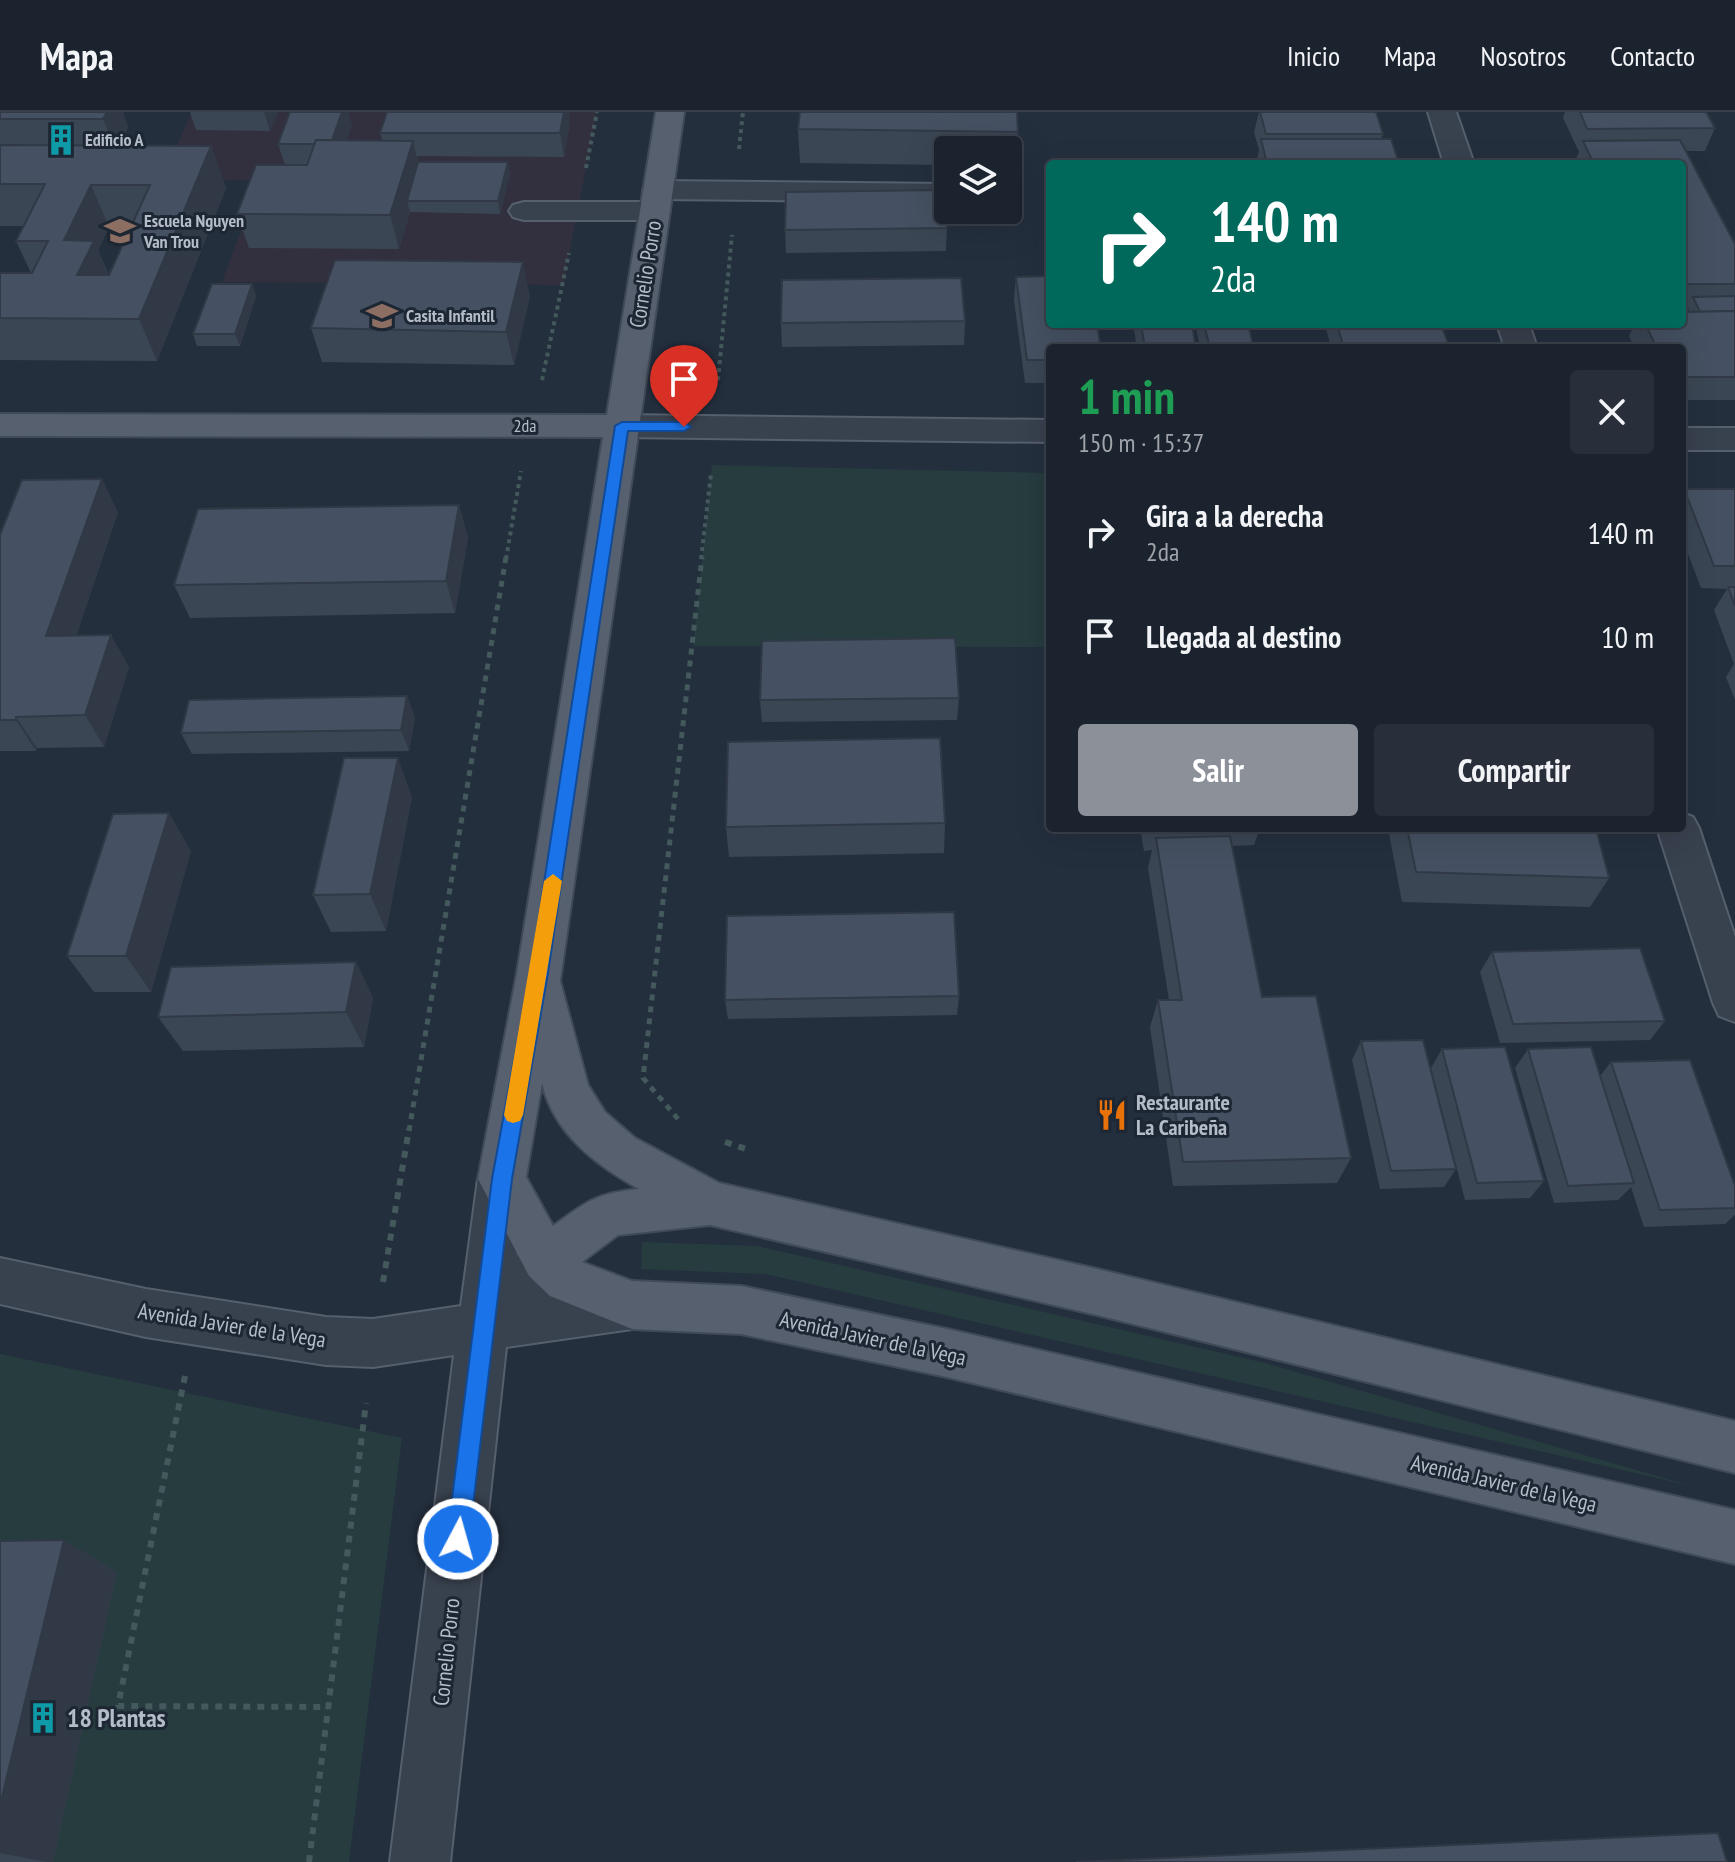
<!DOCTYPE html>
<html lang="es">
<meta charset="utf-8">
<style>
:root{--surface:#1b232e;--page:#282f3a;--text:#f1f3f6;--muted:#a0a4aa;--line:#39404a;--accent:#8c9099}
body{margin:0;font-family:"PT Sans Narrow",sans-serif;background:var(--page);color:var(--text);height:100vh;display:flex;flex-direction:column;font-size:30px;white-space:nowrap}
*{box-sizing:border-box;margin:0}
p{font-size:26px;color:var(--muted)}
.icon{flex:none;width:44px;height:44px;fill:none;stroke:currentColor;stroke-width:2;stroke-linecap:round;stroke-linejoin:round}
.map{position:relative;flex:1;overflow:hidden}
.panel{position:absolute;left:1046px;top:232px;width:640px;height:488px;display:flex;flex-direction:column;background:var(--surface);border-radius:8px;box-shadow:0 8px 32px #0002,0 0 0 2px var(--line)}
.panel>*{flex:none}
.top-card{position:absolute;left:1046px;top:48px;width:640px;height:168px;border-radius:8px;box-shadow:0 8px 32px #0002,0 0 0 2px var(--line);background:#00695c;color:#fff;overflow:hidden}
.fabs{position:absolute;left:934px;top:24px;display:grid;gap:16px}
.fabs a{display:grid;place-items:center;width:88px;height:88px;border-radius:8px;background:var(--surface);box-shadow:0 8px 32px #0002,0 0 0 2px var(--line);font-size:40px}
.pin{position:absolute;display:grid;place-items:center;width:68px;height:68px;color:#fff;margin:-82px -34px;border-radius:50% 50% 50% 0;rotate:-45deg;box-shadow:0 0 8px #0007}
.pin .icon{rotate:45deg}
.me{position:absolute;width:88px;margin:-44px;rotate:6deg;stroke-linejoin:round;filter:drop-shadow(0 0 6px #0008)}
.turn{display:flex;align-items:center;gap:28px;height:168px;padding:0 32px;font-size:36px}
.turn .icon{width:104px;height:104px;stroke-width:2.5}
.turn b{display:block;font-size:56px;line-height:68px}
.round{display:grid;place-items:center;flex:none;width:84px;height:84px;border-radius:8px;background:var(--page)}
.headline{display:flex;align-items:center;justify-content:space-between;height:136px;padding:0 32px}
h1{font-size:48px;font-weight:700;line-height:60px;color:#1e9e55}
.button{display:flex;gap:16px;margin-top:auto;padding:16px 32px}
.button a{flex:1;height:92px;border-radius:8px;background:var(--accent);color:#fff;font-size:32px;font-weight:700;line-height:92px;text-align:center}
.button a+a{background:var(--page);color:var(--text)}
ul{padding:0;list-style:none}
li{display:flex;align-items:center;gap:24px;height:104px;padding:0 32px}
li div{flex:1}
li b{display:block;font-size:30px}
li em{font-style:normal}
header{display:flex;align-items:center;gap:48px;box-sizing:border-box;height:112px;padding:0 40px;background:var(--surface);border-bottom:2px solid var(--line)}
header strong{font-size:38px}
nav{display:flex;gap:44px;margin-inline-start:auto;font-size:28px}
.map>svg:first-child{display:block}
</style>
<header>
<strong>Mapa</strong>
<nav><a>Inicio</a><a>Mapa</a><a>Nosotros</a><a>Contacto</a></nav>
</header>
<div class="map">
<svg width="1735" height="1750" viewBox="0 0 1735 1750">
<rect width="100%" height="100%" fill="#242f3e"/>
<polygon fill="#32303f" points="192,0 597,0 563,173 222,170 260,68 161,68"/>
<g fill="#263c3f">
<polygon points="712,353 1045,361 1050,417 1050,535 693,534"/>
<polygon points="642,1130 758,1134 1265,1251 1692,1374 766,1162 641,1157"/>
<polygon points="0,1242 402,1326 349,1750 0,1750"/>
</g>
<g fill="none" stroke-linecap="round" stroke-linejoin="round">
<defs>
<g id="minor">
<polygon points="1428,0 1456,0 1474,52 1444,52"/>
<polygon points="658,69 948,72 948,90 658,87 647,84 643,78 647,72"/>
<polygon points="524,90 655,90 666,93 670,99 666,105 655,108 524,108 513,105 509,99 513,93"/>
<polygon points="1497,212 1529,212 1537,236 1505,236"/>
<polygon points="622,303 1050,308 1050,330 622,325 610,322 605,314 610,306"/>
<rect x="1682" y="316" width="53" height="22"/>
<polygon points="1682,701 1693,705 1699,716 1735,825 1735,910 1719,904 1713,891 1657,716 1682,716"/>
<polygon points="502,1046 519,1052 526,1067 516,1145 529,1132 546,1125 563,1132 570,1148 563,1164 547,1182 632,1169 650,1176 657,1193 650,1210 632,1217 506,1235 450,1750 390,1750 454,1243 373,1255 326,1253 146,1225 0,1192 0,1146 146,1177 326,1205 373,1207 461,1194 478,1067 485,1052"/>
</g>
<path id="major" d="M656 0H684L560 869 588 973 605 1000 635 1026 719 1071 1097 1157 1735 1309V1361L1097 1203 710 1113 618 1123 582 1150 632 1169 741 1174 947 1217 1735 1398V1452L947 1265 741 1222 632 1217 550 1184 529 1164 478 1067 517 861 603 325 0 324V302L607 303ZM542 971C554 1022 596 1053 639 1077 597 1081 587 1089 553 1114L526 1065Z"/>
</defs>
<use href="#minor" stroke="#565f6c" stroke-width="4"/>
<use href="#major" stroke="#414a57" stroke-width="4"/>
<g stroke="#44595c" stroke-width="4" stroke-dasharray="4 4" stroke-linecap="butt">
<polyline points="739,37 743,0"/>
<polyline points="586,56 597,0"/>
<polyline points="542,268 569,141"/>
<polyline points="718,268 732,123"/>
<polyline points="506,447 521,359"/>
<polyline points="701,447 711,362"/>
</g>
<g stroke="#44595c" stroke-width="5" stroke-dasharray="6 6" stroke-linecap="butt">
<polyline points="678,1007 643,966 702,445"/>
<polyline points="409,1019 506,445"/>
</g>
<g stroke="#44595c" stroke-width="6" stroke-dasharray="7 7" stroke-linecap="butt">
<polyline points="725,1030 749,1038"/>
<polyline points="383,1170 409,1017"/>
<polyline points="185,1264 118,1594 328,1595"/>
<polyline points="309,1750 366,1291"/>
</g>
<use href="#minor" fill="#38414e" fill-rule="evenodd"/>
<use href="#major" fill="#56606e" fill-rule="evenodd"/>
</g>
<g fill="#3b4654" fill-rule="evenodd">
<path d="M0 0H123L128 15 120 34H211L226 76 157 249 0 248V161H31L16 129 23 114H0ZM109 115H131L109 163 98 138Z"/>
<polygon points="190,0 278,0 270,19 196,18"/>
<polygon points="290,0 348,0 352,14 346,28 382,28 380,21 387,0 569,0 570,10 564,45 417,44 418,50 508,50 510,62 500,102 410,100 399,137 249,136 237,102 285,53 278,32"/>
<polygon points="1259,0 1376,0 1383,22 1381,27 1398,48 1397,52 1256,52 1259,38 1254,20"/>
<polygon points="1565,0 1706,0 1715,16 1705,39 1686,39 1735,132 1735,288 1682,288 1682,236 1635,236 1629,224 1635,212 1682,212 1689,200 1688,195 1682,195 1682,52 1574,52 1579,40 1563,6"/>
<polygon points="798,17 1018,20 1015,54 1008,54 1008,38 948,38 948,53 800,51"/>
<polygon points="947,116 946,139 786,141 785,118"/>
<polygon points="1016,165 1050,236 1050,271 1025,271 1014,188"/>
<polygon points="252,172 256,184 240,234 197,234 193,222"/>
<polygon points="530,184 514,253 322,250 311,216"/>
<polygon points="965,209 964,233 782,235 781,211"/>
<polygon points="1133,212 1192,212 1196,236 1137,236"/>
<polygon points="1195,212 1248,212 1254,236 1200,236"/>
<polygon points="1325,212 1441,212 1449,234 1448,236 1331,236"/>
<polygon points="1684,377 1735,377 1735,588 1726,565 1734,552 1714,498 1727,477 1701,476 1682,426 1682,381"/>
<polygon points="459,393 468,426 455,501 190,506 174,473"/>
<polygon points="118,400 76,524 129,555 104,635 37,636 36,639 0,639 0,423"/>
<polygon points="407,584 415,606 409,639 192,642 181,621"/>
<polygon points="959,586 957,608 762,610 760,588"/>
<polygon points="412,685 386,819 331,820 313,783"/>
<polygon points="945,711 944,741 729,745 726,715"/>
<polygon points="1140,716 1260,716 1254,733 1232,734 1262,885 1351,1046 1337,1071 1173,1074 1150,915 1158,888 1169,888 1148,756 1152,738 1144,739"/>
<polygon points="1388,716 1596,716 1609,766 1590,795 1402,790"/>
<polygon points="191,739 151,880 94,880 67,844"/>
<polygon points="1492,840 1665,909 1650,928 1500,931 1480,860"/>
<polygon points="356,850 373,886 364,935 183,939 158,905"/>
<polygon points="959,884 957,903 728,907 725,888"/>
<polygon points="1361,929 1456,1057 1444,1075 1380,1077 1352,948"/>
<polygon points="1442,937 1544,1069 1530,1086 1465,1088 1431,956"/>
<polygon points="1528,937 1600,964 1611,950 1735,1074 1735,1103 1725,1112 1644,1115 1631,1075 1618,1088 1554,1091 1515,956"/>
<polygon points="64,1428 117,1460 53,1750 0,1750 0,1429"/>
</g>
<g fill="#303945">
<polygon points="107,0 123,0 128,15 117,41 103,7"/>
<polygon points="264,0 278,0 270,19"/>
<polygon points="342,0 348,0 352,14 337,55 330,32"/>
<polygon points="564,0 569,0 570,10 564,45 560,21"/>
<polygon points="413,29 421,62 407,89 410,100 399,137 390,103"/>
<polygon points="211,34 226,76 157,249 139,207"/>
<polygon points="508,50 510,62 500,102 498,89"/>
<polygon points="91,73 109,115 98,138 112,171 96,205 64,128"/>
<polygon points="523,150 530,184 514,253 506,220"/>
<polygon points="252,172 256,184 240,234 235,222"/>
<polygon points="102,367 118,400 65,556 46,524"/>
<polygon points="459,393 468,426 455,501 446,469"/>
<polygon points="111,523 129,555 104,635 85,603"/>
<polygon points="407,584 415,606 409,639 401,618"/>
<polygon points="16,605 37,636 36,639 16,608"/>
<polygon points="398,646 412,685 386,819 370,782"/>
<polygon points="169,701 191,739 151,880 126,844"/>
<polygon points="356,850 373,886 364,935 346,900"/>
<polygon points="64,1428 117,1460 53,1750 47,1750 0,1741 0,1693"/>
</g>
<g fill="#455162" stroke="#303945" stroke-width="2" fill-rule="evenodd">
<polygon points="0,0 107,0 103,7 0,7"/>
<polygon points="290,0 342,0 332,28 316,28 315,32 278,32"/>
<polygon points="387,0 564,0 560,21 380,21"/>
<polygon points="800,0 1017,0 1018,20 798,17"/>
<polygon points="1260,0 1376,0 1383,22 1266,22"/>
<polygon points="1580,0 1706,0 1715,16 1587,17"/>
<polygon points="1261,27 1391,27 1398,48 1266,48"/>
<polygon points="316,28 413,29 390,103 237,102 256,53 307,53"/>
<polygon points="1680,28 1735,132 1735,172 1682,172 1682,52 1594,52 1583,29"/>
<path d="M0 33 211 34 139 207 0 206V161H32L48 129H16L45 72H0ZM91 73H150L109 163H77L94 129 64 128Z"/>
<polygon points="418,50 508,50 498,89 407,89"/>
<polygon points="943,78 947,116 785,118 786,80"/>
<polygon points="335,148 523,150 506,220 311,216"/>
<polygon points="1050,164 1050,212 1097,212 1101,236 1050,236 1050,248 1027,248 1016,165"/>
<polygon points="961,166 965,209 781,211 782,168"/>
<polygon points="212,172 252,172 235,222 193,222"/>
<polygon points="1735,184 1735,199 1700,200 1693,185"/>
<polygon points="1735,199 1735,265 1682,265 1682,236 1657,236 1645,212 1682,212 1682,200"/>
<polygon points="1141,212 1192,212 1196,236 1145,236"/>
<polygon points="1204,212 1248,212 1254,236 1210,236"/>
<polygon points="1337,212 1441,212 1449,234 1343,233"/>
<polygon points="102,367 46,524 111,523 85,603 16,605 16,608 0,608 0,423 22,368"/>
<polygon points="1684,377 1735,377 1735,454 1714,454"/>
<polygon points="459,393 446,469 174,473 198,397"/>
<polygon points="1728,475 1735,475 1735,494"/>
<polygon points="955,526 959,586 760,588 762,529"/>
<polygon points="407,584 401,618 181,621 189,588"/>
<polygon points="940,626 945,711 726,715 728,630"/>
<polygon points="344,646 398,646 370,782 313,783"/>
<polygon points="169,701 126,844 67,844 113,702"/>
<polygon points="1149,716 1184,716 1149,718"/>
<polygon points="1407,716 1596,716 1609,766 1416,760"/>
<polygon points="1230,724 1262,885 1316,884 1351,1046 1183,1050 1158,888 1182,888 1156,726"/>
<polygon points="954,800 959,884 725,888 727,804"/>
<polygon points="1640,836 1665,909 1513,912 1492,840"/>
<polygon points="356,850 346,900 158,905 171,855"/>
<polygon points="1423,928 1456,1057 1391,1059 1361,929"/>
<polygon points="1505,935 1544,1069 1477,1071 1442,937"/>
<polygon points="1591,935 1634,1071 1568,1074 1528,937"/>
<polygon points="1690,948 1735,1074 1735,1096 1660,1098 1611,950"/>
<polygon points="64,1428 0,1693 0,1429"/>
<polygon points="1718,1721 1727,1750 1076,1750"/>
</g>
<polygon fill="#1a73e8" stroke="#114b97" stroke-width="2" points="622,310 684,310 691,315 684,319 628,319 548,861 512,1067 469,1427 466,1434 458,1438 450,1434 447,1427 492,1067 530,861 615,314"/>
<polygon fill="#f59e0b" points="553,762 562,769 523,1003 520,1009 513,1011 507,1009 504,1003 544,769"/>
<defs>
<symbol id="building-bare" viewBox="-9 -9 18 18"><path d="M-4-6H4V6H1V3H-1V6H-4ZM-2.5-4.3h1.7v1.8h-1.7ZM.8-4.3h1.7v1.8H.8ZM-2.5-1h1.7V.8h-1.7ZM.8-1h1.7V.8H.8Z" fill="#0f9aa8" stroke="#1d2633" stroke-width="2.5" paint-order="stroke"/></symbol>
<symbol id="school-bare" viewBox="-9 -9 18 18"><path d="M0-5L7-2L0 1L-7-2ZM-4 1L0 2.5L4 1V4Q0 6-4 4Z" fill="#8d6e63" stroke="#1d2633" stroke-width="2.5" paint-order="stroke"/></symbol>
<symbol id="restaurant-bare" viewBox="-9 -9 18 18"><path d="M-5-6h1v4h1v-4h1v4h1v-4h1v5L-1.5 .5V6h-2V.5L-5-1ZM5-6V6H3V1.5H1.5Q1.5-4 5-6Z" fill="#e8710a" stroke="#1d2633" stroke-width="2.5" paint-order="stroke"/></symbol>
</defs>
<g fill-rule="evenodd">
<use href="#building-bare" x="39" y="6" width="44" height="44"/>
<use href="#school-bare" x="98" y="97" width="44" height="44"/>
<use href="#school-bare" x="360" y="182" width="44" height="44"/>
<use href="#restaurant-bare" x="1090" y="981" width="44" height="44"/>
<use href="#building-bare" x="21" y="1584" width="44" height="44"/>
</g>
<g text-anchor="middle" stroke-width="6" stroke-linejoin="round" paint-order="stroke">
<g font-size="18" font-weight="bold" fill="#b4bcc9" stroke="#1d2633" text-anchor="start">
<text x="85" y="34">Edificio A</text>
<text x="144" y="115">Escuela Nguyen<tspan x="144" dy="21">Van Trou</tspan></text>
<text x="406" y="210">Casita Infantil</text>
</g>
<g font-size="18" fill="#b4bcc9" stroke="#1d2633">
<text x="525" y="320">2da</text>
</g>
<g font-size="22" fill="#b4bcc9" stroke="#1d2633">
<text transform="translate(645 162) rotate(-81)" y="8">Cornelio Porro</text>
<text transform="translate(232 1213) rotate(9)" y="8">Avenida Javier de la Vega</text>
<text transform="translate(873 1226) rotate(12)" y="8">Avenida Javier de la Vega</text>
<text transform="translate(1504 1371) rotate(13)" y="8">Avenida Javier de la Vega</text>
<text transform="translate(446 1540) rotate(-84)" y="8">Cornelio Porro</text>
</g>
<g font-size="22" font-weight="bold" fill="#b4bcc9" stroke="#1d2633" text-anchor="start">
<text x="1136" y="998">Restaurante<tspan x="1136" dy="25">La Caribeña</tspan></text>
</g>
<g font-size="26" font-weight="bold" fill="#b4bcc9" stroke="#1d2633" text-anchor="start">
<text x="67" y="1615">18 Plantas</text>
</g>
</g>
</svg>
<div class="fabs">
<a><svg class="icon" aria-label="layers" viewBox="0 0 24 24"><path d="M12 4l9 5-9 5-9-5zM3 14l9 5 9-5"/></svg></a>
</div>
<div class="pin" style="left:684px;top:315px;background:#d93025"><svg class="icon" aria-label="arrive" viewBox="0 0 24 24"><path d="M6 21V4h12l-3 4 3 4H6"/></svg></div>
<svg class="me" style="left:458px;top:1427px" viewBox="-20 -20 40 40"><circle r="17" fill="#1a73e8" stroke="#fff" stroke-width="3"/><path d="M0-11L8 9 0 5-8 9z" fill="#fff"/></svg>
<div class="top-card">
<div class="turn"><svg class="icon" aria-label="right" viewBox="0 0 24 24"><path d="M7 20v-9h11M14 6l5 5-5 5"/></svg><div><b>140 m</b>2da</div></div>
</div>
<section class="panel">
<div class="headline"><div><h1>1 min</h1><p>150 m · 15:37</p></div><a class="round"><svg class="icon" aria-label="close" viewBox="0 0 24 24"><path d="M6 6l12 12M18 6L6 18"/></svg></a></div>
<ul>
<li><svg class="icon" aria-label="right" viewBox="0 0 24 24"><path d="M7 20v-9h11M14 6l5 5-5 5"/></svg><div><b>Gira a la derecha</b><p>2da</p></div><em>140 m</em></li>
<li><svg class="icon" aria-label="arrive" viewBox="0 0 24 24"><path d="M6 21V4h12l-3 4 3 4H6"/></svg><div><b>Llegada al destino</b></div><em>10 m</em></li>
</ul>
<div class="button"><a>Salir</a><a>Compartir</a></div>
</section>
</div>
